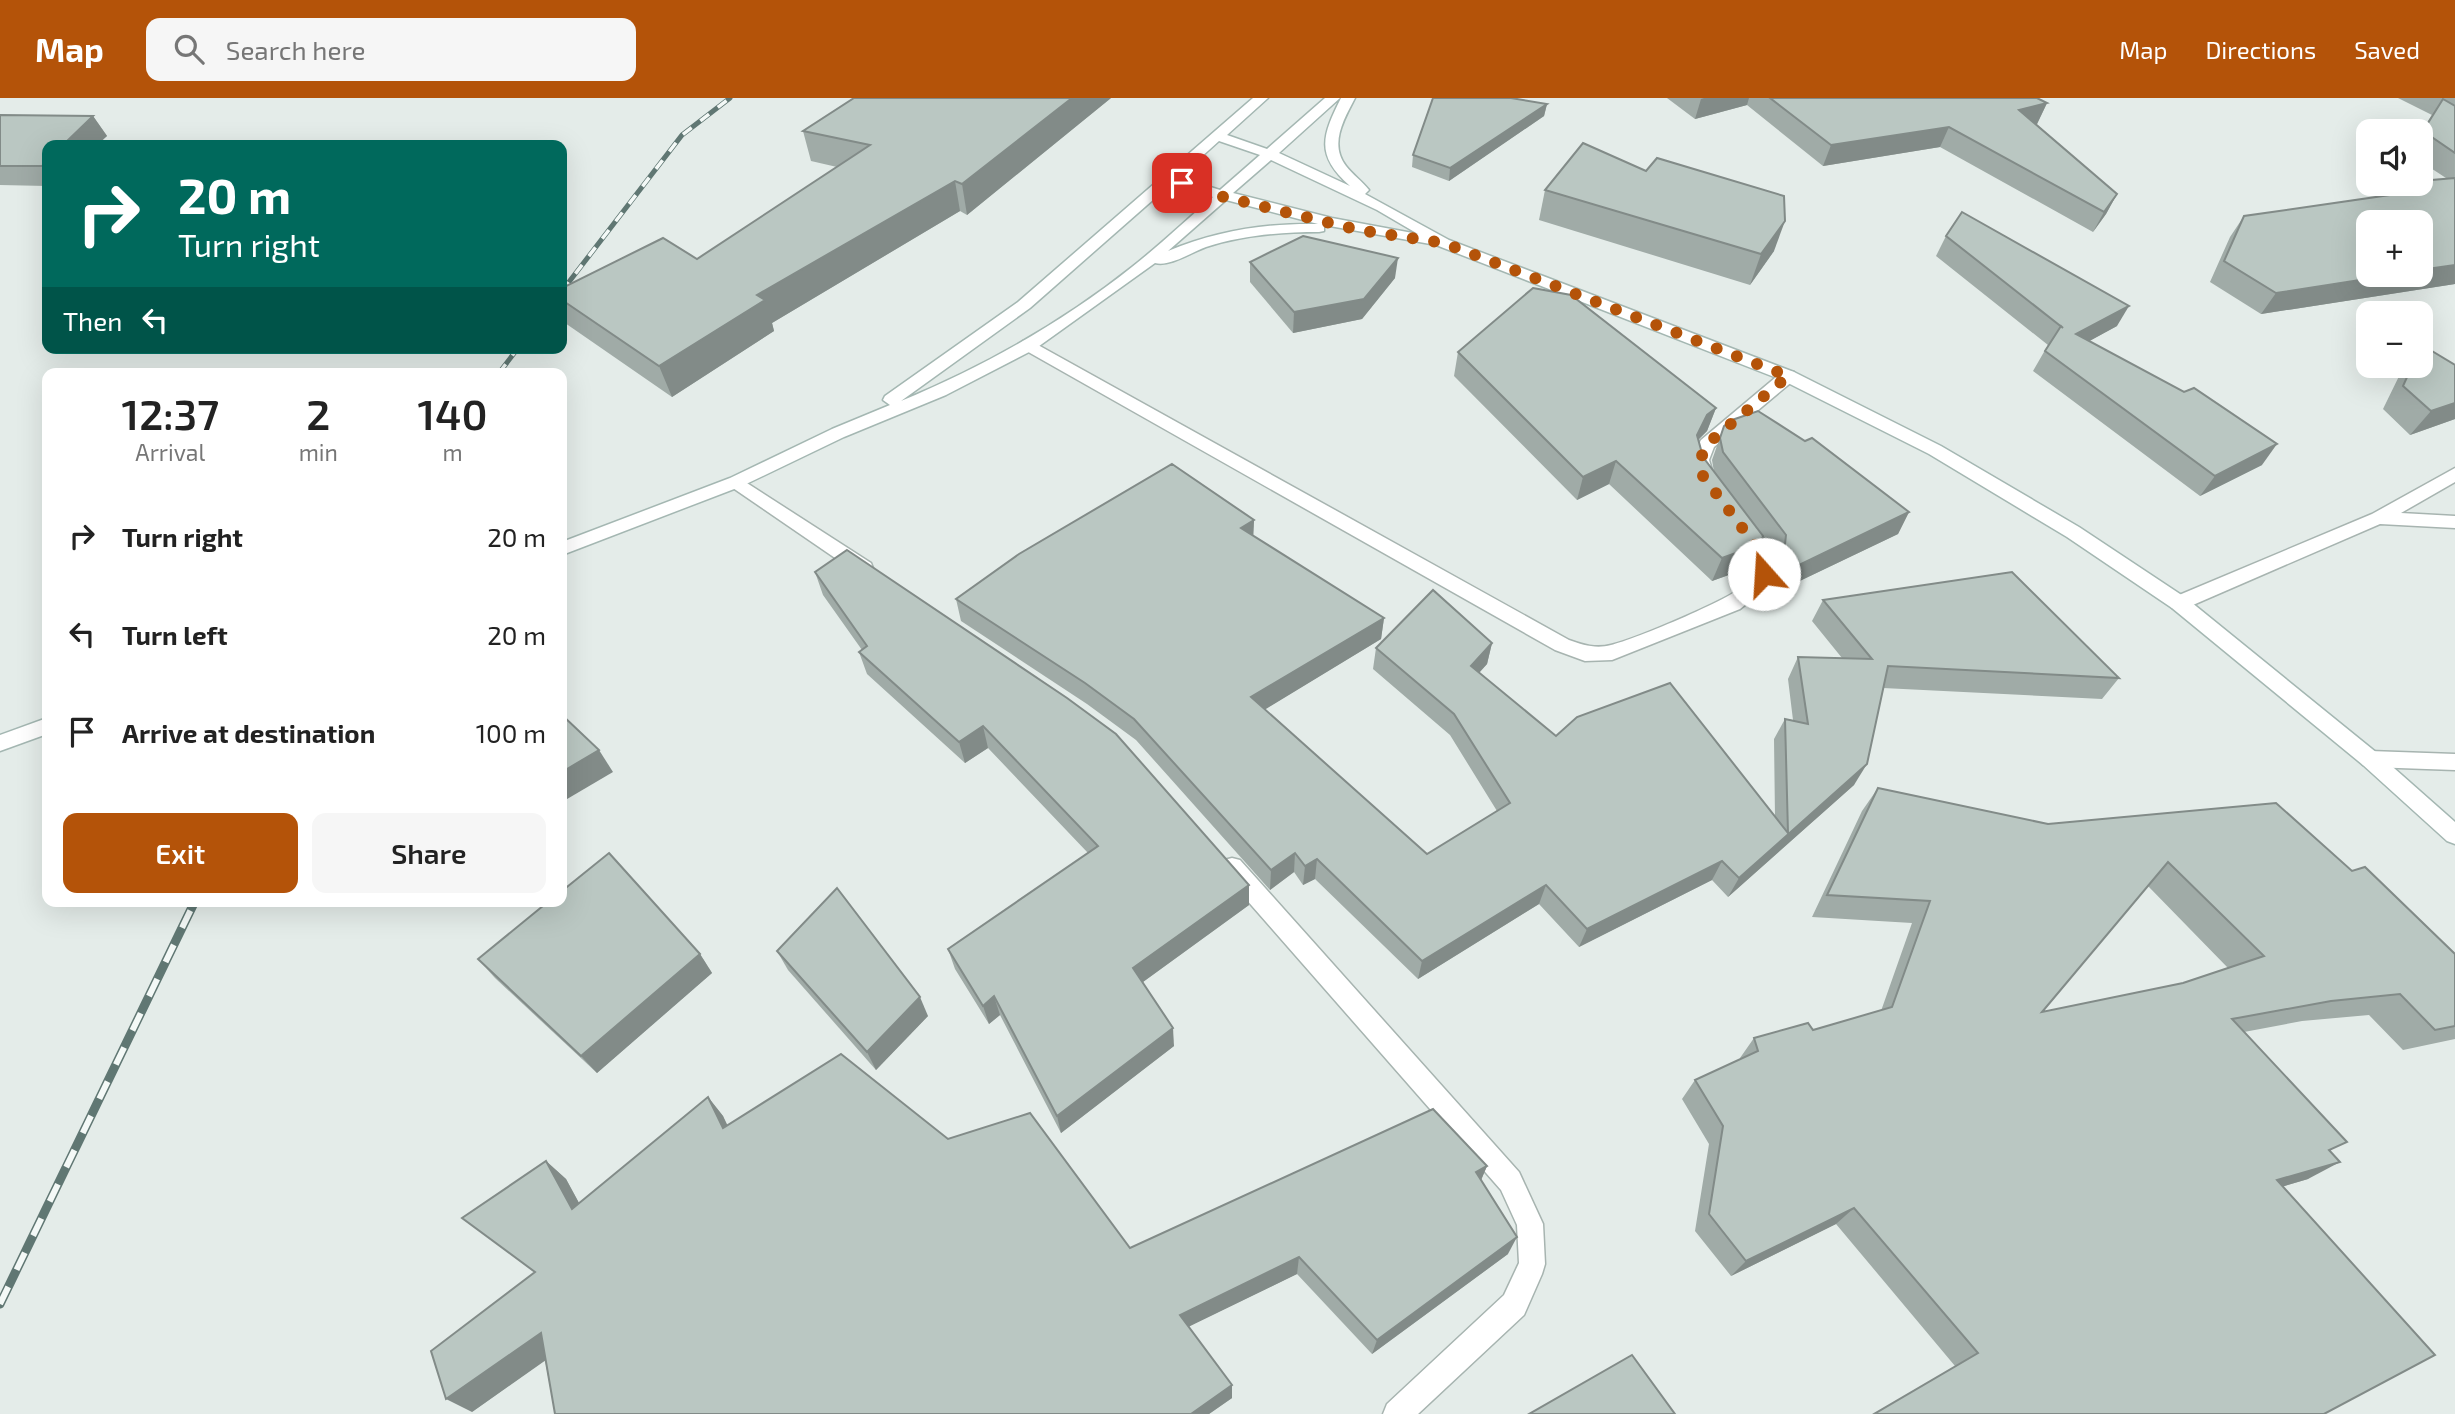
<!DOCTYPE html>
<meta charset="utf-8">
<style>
:root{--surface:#fff;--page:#f6f6f6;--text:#222;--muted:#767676;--accent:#b45309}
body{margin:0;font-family:"Exo 2",sans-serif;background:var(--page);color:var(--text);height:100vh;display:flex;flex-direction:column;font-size:26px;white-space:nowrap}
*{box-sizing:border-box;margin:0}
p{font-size:23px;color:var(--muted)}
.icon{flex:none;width:38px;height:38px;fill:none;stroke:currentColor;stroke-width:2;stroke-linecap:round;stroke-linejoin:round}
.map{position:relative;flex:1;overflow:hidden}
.panel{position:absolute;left:42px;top:270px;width:525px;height:539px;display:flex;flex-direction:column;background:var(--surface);border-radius:14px;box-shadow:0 7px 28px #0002}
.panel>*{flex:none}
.banner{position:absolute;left:42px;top:42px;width:525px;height:214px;border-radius:14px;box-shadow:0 7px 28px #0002;background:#00695c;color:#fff;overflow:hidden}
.tools{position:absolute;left:2356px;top:21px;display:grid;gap:14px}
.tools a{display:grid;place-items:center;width:77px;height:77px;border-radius:14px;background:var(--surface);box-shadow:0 7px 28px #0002;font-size:35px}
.pin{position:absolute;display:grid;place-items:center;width:60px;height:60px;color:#fff;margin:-30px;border-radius:14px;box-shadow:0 4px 10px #0006}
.me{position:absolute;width:77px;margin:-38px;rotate:341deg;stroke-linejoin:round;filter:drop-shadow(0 0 5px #0008)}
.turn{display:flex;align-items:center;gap:24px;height:147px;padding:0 21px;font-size:32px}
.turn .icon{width:91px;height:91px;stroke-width:2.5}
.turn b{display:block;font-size:49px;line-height:60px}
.then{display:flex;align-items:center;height:66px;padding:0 21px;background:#0003;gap:14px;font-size:26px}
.eta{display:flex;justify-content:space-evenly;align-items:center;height:119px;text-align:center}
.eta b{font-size:42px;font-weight:600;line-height:49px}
.cta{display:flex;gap:14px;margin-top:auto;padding:14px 21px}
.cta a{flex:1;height:80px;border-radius:14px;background:var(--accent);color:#fff;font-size:28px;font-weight:600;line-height:80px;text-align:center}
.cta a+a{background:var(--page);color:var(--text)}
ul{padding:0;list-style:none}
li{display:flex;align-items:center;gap:21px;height:98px;padding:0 21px}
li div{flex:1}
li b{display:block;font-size:26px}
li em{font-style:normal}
header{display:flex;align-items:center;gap:42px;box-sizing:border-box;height:98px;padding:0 35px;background:var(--accent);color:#fff}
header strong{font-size:33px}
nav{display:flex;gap:38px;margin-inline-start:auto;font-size:24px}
.search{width:490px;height:63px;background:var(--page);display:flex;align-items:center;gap:18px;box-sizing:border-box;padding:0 24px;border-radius:14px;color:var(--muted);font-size:26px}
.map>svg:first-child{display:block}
</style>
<header>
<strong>Map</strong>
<div class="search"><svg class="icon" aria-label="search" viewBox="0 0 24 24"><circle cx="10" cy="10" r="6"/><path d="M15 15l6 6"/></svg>Search here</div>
<nav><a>Map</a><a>Directions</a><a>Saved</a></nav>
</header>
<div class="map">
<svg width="2455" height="1316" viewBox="0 0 2455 1316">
<rect width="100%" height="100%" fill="#e4ece9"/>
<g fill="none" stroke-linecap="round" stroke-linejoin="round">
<defs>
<g id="street">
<path d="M1029 242 1569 542C1583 547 1596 551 1611 547 1633 542 1740 498 1751 482 1756 476 1755 468 1756 461L1733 431 1736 426H1748L1772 455 1774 460 1773 476 1767 489 1740 511 1612 562 1585 563 1555 552 1023 251 1021 247 1023 243Z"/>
<polygon points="1788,273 1794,274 1796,278 1794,282 1714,349 1709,362 1715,382 1706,388 1700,386 1691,362 1701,342 1782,274"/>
<polygon points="2455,370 2455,384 2401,415 2455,418 2455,430 2380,426 2186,510 2172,510 2169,505 2172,500 2372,416"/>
<polygon points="736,378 871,465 873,470 871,475 857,475 730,388 727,384"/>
<polygon points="2370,653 2455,656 2455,672 2370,669 2363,667 2359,661 2363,655"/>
<polygon points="1232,760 1240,762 1519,1074 1543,1126 1545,1166 1542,1176 1524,1217 1418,1316 1383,1316 1387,1306 1504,1197 1519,1165 1517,1127 1501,1092 1224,776 1221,769 1224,762"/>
</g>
<g id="secondary">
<path d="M1253 0H1268L1227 37 1267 51 1325 0H1340L1279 55 1350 88C1315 57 1322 38 1341 0H1355C1344 21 1329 46 1346 68 1353 77 1362 83 1369 92L1365 96 1449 142 1794 274 1941 348 2079 429 2186 500 2377 655 2455 724V746L2447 743 2363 667 2172 510 2067 439 1929 356 1782 282 1436 147 1324 127V133L1319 134C1281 134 1243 137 1206 149 1192 154 1170 169 1155 165L1035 251 946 297 844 339 742 388 562 457V444L730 380 832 331 890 307 883 302 885 298 1018 204ZM1219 43 1260 57 1220 92 1179 79ZM1271 62 1377 112 1418 136 1332 120 1233 95ZM1171 86 1213 99C1186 122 1160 147 1132 169 1063 224 983 269 901 303L1030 210ZM1226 102 1318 126C1266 125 1216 133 1168 153Z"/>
<polygon points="47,620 47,636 0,653 0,637"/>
</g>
</defs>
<use href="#street" stroke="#a7b4b0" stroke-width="3"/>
<use href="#secondary" stroke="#a4b7b2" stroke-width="3"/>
<use href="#street" fill="#fff" fill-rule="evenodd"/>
<use href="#secondary" fill="#fff" fill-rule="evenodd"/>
<defs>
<g id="rail-far1">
<polyline points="562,193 682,37 730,0"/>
<polyline points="499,275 518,250"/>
</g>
<polyline id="rail" points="0,1206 195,803"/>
</defs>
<use href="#rail-far1" stroke="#607773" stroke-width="5"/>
<use href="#rail" stroke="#607773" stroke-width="9"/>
<use href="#rail-far1" stroke="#f4f9f7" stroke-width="3.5" stroke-dasharray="11" stroke-linecap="butt"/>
<use href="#rail" stroke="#f4f9f7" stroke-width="6" stroke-dasharray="19" stroke-linecap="butt"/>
</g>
<g fill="#a0aba7" fill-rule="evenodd">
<polygon points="1111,0 967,117 960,113 772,225 774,233 672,299 565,225 562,218 562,190 697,161 837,69 811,63 803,33"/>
<polygon points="1667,0 2037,0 2047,5 2037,26 2036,26 2117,96 2106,116 2093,134 1940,49 1823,68 1747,7 1695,21"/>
<polygon points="2398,0 2455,0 2455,186 2261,216 2210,184 2230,139 2244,118 2390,97 2398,86 2420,86 2446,80 2420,63 2420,35 2432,17"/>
<polygon points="1547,6 1544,18 1449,83 1412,69 1413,57"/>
<polygon points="0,17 93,18 107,38 97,47 47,47 47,88 0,87"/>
<polygon points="1545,92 1774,153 1750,187 1539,122"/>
<polygon points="1946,138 2117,228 2089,243 2262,367 2200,398 2033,273 2048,247 1936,158"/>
<polygon points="1250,164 1395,180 1362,221 1293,235 1250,184"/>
<polygon points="2422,247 2455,321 2410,337 2383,311 2404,268 2420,268 2420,248"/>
<polygon points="1458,254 1716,310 1707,333 1698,342 1703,359 1714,374 1712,362 1724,328 1909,414 1898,436 1785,490 1774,477 1776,458 1763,440 1751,469 1712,483 1609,386 1577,402 1454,278"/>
<polygon points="1254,422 1253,438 1384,520 1381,541 1265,611 1427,756 1497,713 1450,637 1373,571 1376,550 1492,545 1487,566 1479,575 1556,638 1775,719 1774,641 1785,621 1793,622 1788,581 1798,559 1842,560 1812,523 1823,502 2119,580 2102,601 1883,590 1854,687 1728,799 1712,782 1579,849 1539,806 1418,881 1315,781 1303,787 1294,774 1270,792 1136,642 1087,606 961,523 956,501"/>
<polygon points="815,474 1249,807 1143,884 1174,948 1061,1035 1000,917 989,926 955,871 948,851 1088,755 988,650 965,665 867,576 859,554 862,552 823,497"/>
<path d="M1878 690 2048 726 2352 773 2455 856V941L2403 952 2369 917 2302 923 2244 934 2331 1053 2308 1081 2284 1088 1955 1268 1836 1126 1731 1178 1695 1133 1709 1046 1682 1001 1695 982 1740 961V960L1754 940 1813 932 1881 913 1912 825 1812 819 1862 713ZM2148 788 2228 870 2183 885 2042 914Z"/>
<polygon points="777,853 928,918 876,972 788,872"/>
<polygon points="700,856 712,875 597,975 495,880 478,861"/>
<polygon points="708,999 723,1018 727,1028 948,1041 1130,1150 1487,1068 1481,1082 1508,1156 1372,1256 1297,1176 1189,1228 1232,1300 1209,1316 555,1316 545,1262 472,1314 535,1174 546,1063 566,1081 579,1105"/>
</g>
<g fill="#828b88">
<polygon points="1072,0 1111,0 967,117 962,86"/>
<polygon points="1704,0 1749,0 1747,7 1695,21 1701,1"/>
<polygon points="2047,5 2037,26 2010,32 2019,12"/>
<polygon points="1547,6 1544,18 1449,83 1450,70"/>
<polygon points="93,18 107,38 97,47 63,47"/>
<polygon points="1949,29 1940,49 1823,68 1831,47"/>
<polygon points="47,63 47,76 42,68"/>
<polygon points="955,83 960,113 772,225 774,233 672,299 659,268 757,197"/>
<polygon points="2117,96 2106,116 2093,134 2104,114"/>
<polygon points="1785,123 1774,153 1750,187 1761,156"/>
<polygon points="1398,160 1395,180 1362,221 1293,235 1294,214"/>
<polygon points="2455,167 2455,186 2261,216 2276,195 2392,177 2420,177 2420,172"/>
<polygon points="2129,208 2117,228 2064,257 2076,236"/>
<polygon points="2455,305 2455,321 2410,337 2431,313"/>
<polygon points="1716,310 1707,333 1699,341 1689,361 1697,337 1707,317"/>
<polygon points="2277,346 2262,367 2200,398 2215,378"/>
<polygon points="1616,363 1609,386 1577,402 1583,379"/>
<polygon points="1909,414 1898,436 1785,490 1795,469"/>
<polygon points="1254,422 1253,444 1241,430"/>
<polygon points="1761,446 1751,469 1712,483 1722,460"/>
<polygon points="1384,520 1381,541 1251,620 1251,599"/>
<polygon points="1492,545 1487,566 1466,589 1471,568"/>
<polygon points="983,628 988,650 965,665 959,644"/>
<polygon points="599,652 613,674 562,704 562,674"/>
<polygon points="1867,666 1854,687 1728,799 1739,780"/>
<polygon points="1295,755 1294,774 1270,792 1271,772"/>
<polygon points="1317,761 1315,781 1303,787 1305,768"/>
<polygon points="1722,763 1712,782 1579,849 1587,831"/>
<polygon points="1249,787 1249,807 1136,889 1133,870"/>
<polygon points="1546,787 1539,806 1418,881 1422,863"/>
<polygon points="700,856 712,875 597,975 581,958"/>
<polygon points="994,898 1000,917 989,926 983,908"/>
<polygon points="920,899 928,918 876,972 867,954"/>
<polygon points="1173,930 1174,948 1061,1035 1057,1018"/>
<polygon points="708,999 723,1018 738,1049 723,1030"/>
<polygon points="546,1063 566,1081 592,1129 572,1111"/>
<polygon points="2340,1064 2308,1081 2248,1099 2277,1082"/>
<polygon points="1487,1068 1479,1087 1476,1074"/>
<polygon points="1854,1110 1836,1126 1731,1178 1746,1163"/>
<polygon points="1517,1139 1508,1156 1372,1256 1377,1242"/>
<polygon points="1299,1159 1297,1176 1182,1232 1180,1217"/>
<polygon points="541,1235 563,1250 472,1314 446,1301"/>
<polygon points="1232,1287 1232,1300 1209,1316 1191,1316"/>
</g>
<g fill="#bac7c2" stroke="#828b88" stroke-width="2" fill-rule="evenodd">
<polygon points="854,0 1072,0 962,86 955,83 757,197 765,202 659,268 562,202 562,190 663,140 697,161 870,47 803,33"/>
<polygon points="1433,0 1511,0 1547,6 1450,70 1413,57"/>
<polygon points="1770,0 2037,0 2047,5 2019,12 2117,96 2104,114 1949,29 1831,47"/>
<polygon points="2443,1 2455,8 2455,55 2423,33"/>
<polygon points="0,17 93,18 63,47 47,47 47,63 42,68 0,68"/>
<polygon points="1583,45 1646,73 1657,60 1784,98 1785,123 1761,156 1545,92"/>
<polygon points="2455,80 2455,167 2420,172 2420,124 2368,124 2368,177 2392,177 2276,195 2224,163 2244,118 2410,94 2399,86 2420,86 2420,83"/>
<polygon points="1962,114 2129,208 2076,236 2184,294 2194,290 2277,346 2215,378 2045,253 2061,228 2063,230 1946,138"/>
<polygon points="1303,138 1398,160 1364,201 1294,214 1250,164"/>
<polygon points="1533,190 1571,197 1716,310 1707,317 1697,337 1703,359 1763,438 1761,446 1722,460 1616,363 1583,379 1458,254"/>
<polygon points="2422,247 2455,267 2455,305 2431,313 2403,288 2412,268 2420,268 2420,249"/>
<polygon points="1758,313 1805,343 1812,340 1909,414 1795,469 1784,455 1786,437 1723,354 1720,340 1724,328 1732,322"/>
<polygon points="1172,366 1254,422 1241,430 1384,520 1251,599 1427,756 1510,705 1454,616 1376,550 1433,492 1492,545 1471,568 1556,638 1577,619 1670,585 1788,735 1785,621 1808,626 1798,559 1872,561 1823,502 2012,474 2119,580 1888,568 1867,666 1739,780 1722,763 1587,831 1546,787 1422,863 1317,761 1305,768 1295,755 1271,772 1134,621 1085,585 956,501 1019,456"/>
<polygon points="847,452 1067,600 1116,636 1249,787 1133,870 1173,930 1057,1018 994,898 983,908 948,851 1098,748 983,628 959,644 859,554 867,548 815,474"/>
<polygon points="562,617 599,652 562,674"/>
<path d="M1878 690 2048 726 2276 705 2352 773 2365 769 2455 856V928L2435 932 2400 896 2331 903 2232 921 2347 1044 2329 1052 2340 1064 2277 1082 2435 1257 2324 1316H1874L1978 1255 1854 1110 1746 1163 1709 1116 1723 1028 1695 982 1758 953 1754 940 1808 925 1813 932 1892 909 1930 803 1827 797ZM2168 764 2264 858 2183 885 2042 914Z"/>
<polygon points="609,755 700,856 581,958 478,861 549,803 562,803 562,793"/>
<polygon points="837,790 920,899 867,954 777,853"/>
<polygon points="841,956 948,1041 1030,1015 1130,1150 1433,1011 1487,1068 1476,1074 1517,1139 1377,1242 1299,1159 1180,1217 1232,1287 1191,1316 555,1316 541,1235 446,1301 431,1253 535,1174 462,1120 546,1063 572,1111 708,999 723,1030"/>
<polygon points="1632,1257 1675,1316 1529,1316"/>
</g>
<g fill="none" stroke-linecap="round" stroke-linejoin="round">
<polyline stroke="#b45309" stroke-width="12" stroke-dasharray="0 21.6" points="1182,85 1224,99 1359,132 1444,145 1788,278 1707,346 1700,362 1703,378 1765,460 1764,476"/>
</g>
</svg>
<div class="tools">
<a><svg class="icon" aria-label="sound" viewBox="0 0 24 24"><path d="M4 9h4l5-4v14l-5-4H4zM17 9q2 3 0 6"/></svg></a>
<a>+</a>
<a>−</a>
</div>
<div class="pin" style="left:1182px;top:85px;background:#d93025"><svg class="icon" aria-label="arrive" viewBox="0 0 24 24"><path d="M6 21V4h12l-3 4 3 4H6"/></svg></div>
<svg class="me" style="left:1764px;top:476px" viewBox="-20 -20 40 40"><circle r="19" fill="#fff"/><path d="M0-13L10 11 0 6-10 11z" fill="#b45309"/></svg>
<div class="banner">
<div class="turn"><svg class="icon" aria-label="right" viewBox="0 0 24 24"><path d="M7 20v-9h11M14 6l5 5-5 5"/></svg><div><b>20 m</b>Turn right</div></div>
<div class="then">Then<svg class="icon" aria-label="left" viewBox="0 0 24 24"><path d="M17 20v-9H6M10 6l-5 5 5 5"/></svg></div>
</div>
<section class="panel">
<div class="eta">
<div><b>12:37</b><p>Arrival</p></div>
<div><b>2</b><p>min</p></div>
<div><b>140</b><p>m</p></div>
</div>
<ul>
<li><svg class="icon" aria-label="right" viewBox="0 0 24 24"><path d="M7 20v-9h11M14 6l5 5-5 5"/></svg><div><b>Turn right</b></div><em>20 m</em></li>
<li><svg class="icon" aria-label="left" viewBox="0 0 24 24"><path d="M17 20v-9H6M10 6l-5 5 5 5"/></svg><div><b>Turn left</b></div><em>20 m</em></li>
<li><svg class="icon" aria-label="arrive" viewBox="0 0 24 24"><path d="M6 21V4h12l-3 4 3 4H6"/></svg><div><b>Arrive at destination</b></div><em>100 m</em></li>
</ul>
<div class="cta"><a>Exit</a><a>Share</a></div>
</section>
</div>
